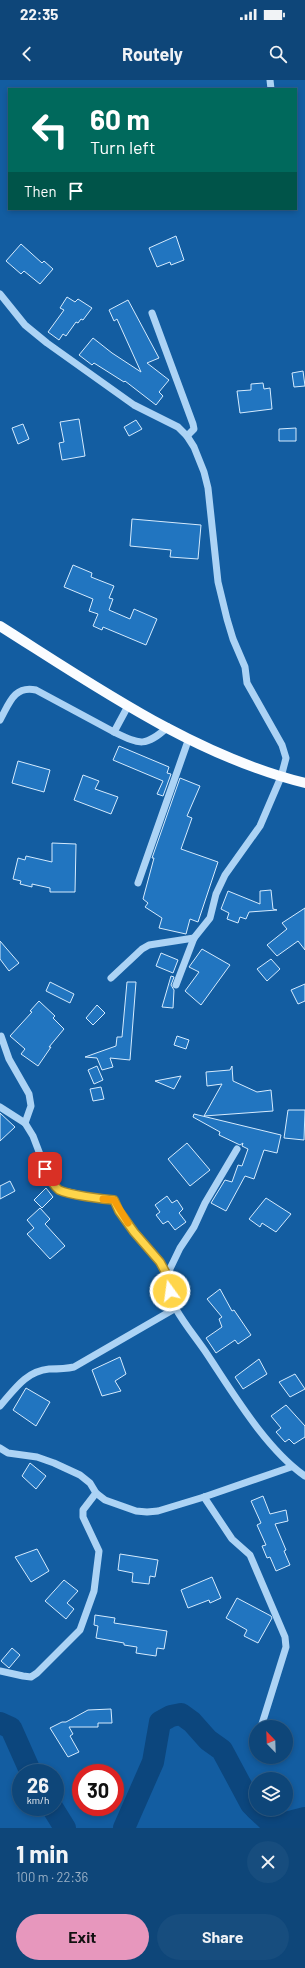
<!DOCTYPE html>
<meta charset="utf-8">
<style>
:root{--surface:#0e4679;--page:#174d7e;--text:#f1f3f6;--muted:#9bb1c6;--line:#2e5e8a;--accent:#e797bd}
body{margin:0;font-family:Barlow,sans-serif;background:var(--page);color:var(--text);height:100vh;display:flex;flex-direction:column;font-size:15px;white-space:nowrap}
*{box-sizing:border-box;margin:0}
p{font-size:13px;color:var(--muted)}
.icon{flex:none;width:22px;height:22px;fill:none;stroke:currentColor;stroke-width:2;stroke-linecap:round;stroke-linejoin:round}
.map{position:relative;height:1748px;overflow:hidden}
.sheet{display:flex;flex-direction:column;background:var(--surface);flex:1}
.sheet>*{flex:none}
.guide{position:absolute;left:8px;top:8px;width:289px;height:122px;border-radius:0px;box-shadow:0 2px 6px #0003,0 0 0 1px var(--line);background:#00695c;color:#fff;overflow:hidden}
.needle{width:26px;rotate:337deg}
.fabs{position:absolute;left:249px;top:1640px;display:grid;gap:8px}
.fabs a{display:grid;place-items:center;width:44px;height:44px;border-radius:50%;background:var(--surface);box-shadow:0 2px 6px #0003,0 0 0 1px var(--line);font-size:20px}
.speed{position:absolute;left:12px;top:1684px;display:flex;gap:8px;font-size:20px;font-weight:700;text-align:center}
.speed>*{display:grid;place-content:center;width:52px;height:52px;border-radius:50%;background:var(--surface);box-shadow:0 2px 6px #0003,0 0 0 1px var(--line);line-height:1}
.speed small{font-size:10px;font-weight:400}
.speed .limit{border:6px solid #d22;background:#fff;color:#111}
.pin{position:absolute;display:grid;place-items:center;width:34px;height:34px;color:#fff;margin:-17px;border-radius:8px;box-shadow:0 2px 6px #0006}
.me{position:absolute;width:44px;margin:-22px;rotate:346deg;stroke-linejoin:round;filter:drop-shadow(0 0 3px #0008)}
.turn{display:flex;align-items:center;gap:14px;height:84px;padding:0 16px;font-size:18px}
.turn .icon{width:52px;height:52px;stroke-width:2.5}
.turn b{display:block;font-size:28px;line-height:34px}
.then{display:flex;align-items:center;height:38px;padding:0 16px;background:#0003;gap:8px;font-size:15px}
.round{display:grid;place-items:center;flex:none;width:42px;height:42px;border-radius:21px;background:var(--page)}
.head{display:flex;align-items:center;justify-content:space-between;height:68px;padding:0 16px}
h1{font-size:24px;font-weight:700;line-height:30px}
.primary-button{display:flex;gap:8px;margin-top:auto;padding:8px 16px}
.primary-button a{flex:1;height:46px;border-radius:24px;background:var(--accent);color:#111;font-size:16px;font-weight:700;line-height:46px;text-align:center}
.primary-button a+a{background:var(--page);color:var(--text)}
.status{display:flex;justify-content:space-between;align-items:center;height:28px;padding:0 20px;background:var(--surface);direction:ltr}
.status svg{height:11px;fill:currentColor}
header{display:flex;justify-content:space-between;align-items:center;height:52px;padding:0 16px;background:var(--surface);font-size:18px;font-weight:700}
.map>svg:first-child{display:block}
</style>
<div class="status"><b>22:35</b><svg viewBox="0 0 49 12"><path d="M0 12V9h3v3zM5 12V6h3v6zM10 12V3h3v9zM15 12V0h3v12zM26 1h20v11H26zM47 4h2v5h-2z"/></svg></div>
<header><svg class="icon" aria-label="back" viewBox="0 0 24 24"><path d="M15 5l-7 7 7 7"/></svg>Routely<svg class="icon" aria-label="search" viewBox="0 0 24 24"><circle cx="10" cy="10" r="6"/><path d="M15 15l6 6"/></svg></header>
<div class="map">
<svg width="305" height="1748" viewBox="0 0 305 1748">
<rect width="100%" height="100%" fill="#135da1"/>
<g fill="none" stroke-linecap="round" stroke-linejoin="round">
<g stroke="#0c467d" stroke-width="22">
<polyline points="0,1643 11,1648 31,1693"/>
<polyline points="52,1727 65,1748"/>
<polyline points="256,1729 274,1746 305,1738"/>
<polyline points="124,1748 153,1682 160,1642 171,1636 181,1634 192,1642 208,1660 222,1670 251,1724 256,1729"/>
</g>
</g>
<g fill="#2175c0" stroke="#d5ebfe">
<polygon points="176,156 184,180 171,185 170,182 157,187 149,168"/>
<polygon points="21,164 42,183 44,181 53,189 40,204 24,191 21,194 6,181"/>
<polygon points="67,217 75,222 78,219 92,228 83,240 81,239 78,243 76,242 66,256 63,254 59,260 48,252 64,230 60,228"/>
<polygon points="128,220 159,278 147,283 169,300 159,312 163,316 156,325 125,301 124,302 94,283 92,285 79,275 93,258 112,273 141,292 117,239 114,241 109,230"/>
<polygon points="303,291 305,306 294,307 292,293"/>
<polygon points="263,303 264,309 270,308 272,329 240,333 237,311 251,310 251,304"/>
<polygon points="79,339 85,376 62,380 59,363 64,362 60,342"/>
<polygon points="136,340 142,349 129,356 124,347"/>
<polygon points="23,344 29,359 18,364 12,348"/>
<polygon points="296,348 296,361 279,361 279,349"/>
<polygon points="132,439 201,445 198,479 170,477 171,470 130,466"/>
<polygon points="73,485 92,493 91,497 114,506 109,518 113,519 109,530 130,539 134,529 157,539 146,565 103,547 102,550 93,546 98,534 89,531 93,519 64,507"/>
<polygon points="119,666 169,687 167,693 171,694 163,716 157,714 163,701 113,680"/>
<polygon points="18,681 50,690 44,712 12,703"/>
<polygon points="83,695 99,701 95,709 118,717 111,734 74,720"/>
<polygon points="180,698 200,706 187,736 192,738 181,769 218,782 198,842 190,839 186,854 159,848 162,838 145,827 148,823 143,819 154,778 152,778"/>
<polygon points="52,763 76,764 75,812 50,812 50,808 32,804 32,807 20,804 21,801 13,799 18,778 25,780 26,776 52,782"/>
<polygon points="271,810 273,829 277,830 249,832 246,839 240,837 238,843 227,839 229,833 221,829 228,811 260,824 260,811"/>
<polygon points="305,828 305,870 298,861 277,876 267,865 287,849 282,843"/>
<polygon points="0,861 19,883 9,891 0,879"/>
<polygon points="202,869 230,885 201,925 185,911 199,892 189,887"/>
<polygon points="161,873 178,880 173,893 156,886"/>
<polygon points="271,879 280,889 267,901 257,889"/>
<polygon points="171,896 174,897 171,905 174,910 173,928 162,927"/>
<polygon points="50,902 74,914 70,923 46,911"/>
<polygon points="127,902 136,902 130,980 110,978 113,987 102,990 97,978 85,977 116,966 117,957 122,957"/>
<polygon points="305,904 305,921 298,924 291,910"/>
<polygon points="39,921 55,936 53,938 64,949 49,967 51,967 38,986 21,974 25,969 10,956 32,932 30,931"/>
<polygon points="97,925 105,933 93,945 86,938"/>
<polygon points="177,956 189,960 186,969 174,965"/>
<polygon points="97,986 103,1000 94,1004 88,990"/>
<polygon points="232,986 233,1001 257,1012 271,1010 273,1031 204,1036 222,1004 207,1006 206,992 230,990"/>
<polygon points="181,996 174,1009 155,1001"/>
<polygon points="101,1007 104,1019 93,1021 90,1009"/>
<polygon points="288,1030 305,1030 304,1060 284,1058"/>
<polygon points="0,1033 15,1047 0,1061"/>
<polygon points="194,1034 281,1055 277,1073 264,1070 254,1099 245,1096 226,1131 211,1123 225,1100 232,1102 238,1085 242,1086 248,1069 242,1066 243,1063 240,1065 219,1055 220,1052 193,1037"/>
<polygon points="187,1063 210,1090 190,1106 168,1079"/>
<polygon points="10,1101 15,1111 0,1119 0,1106"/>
<polygon points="46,1108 53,1117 42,1128 34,1120"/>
<polygon points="167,1116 172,1123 177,1120 183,1129 179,1133 186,1142 175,1150 168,1141 163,1144 156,1135 160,1132 155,1125"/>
<polygon points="266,1118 291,1134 276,1152 262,1143 260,1147 249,1139"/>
<polygon points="40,1128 50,1139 45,1144 65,1166 50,1179 27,1154 34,1148 27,1140"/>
<polygon points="220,1209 232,1231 234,1230 251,1255 238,1264 235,1260 216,1273 206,1258 222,1247 219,1239 222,1237 207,1219"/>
<polygon points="120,1277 126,1294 115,1301 121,1311 102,1316 92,1290"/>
<polygon points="259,1279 267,1294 243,1309 235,1297"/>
<polygon points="295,1294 305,1309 290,1317 279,1302"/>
<polygon points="26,1308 50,1322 36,1346 13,1330"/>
<polygon points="286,1325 305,1346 305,1357 294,1364 289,1359 285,1362 276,1352 281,1348 271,1336"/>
<polygon points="30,1383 46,1396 36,1409 22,1396"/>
<polygon points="263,1416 270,1434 286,1430 288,1441 275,1444 286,1470 284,1471 290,1485 276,1491 270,1477 267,1478 262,1466 266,1465 257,1445 261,1443 251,1421"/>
<polygon points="37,1469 49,1491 31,1502 15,1477"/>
<polygon points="120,1474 158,1480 155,1497 150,1496 149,1504 132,1502 133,1493 118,1490"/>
<polygon points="212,1497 221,1518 210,1523 209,1520 188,1528 181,1510"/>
<polygon points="64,1500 78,1511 67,1523 74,1529 66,1539 45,1521"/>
<polygon points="237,1518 271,1536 272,1538 258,1563 244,1556 247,1550 226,1538"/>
<polygon points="95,1535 115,1538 114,1543 167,1551 164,1569 157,1568 156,1576 136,1573 137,1567 124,1565 124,1563 96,1558 98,1546 94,1545"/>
<polygon points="12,1568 20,1575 9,1588 1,1581"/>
<polygon points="111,1629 112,1643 98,1643 98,1647 69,1647 73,1654 70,1656 79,1672 68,1677 50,1648 62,1642 66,1642 88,1630"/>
</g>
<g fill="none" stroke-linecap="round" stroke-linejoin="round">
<g stroke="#acd3f5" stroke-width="7">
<polyline points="270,0 271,9"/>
<polyline points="0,214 25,245 47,263 134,325 178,347 187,356 194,367 204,392 208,408 218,502 227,539 233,559 245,587 247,603 282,665 286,678 281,697 260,746 225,795 216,814 210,838 194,858 176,905"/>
<polyline points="152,233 193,344 194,349 187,356"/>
<path d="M0 640C9 624 14 605 36 610L114 652 128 626"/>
<path d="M114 652C141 665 145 667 168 647"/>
<polyline points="138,803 189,658"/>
<polyline points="111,898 142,869 149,865 194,858"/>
<polyline points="1,956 9,979 29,1014 31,1026 25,1043"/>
<path d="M0 1027 25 1043 33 1056 49 1098 59 1110 91 1117 114 1120C125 1145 146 1161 160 1184 169 1198 168 1214 176 1229 185 1245 197 1259 207 1274 233 1313 266 1369 305 1396"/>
<polyline points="167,1195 180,1168 194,1147 205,1123 237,1069"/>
<path d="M0 1326C14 1310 26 1291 49 1289 58 1289 65 1289 74 1287L176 1228"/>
<polyline points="0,1368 8,1373 37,1377 54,1383 80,1395 90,1403 96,1413 105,1420 136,1431 147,1432 158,1431 204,1417 291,1387"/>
<polyline points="204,1417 232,1459 250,1475 285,1557 286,1567 261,1647"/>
<polyline points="0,1591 23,1596 31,1597 37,1593 80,1550 94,1511 99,1471 83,1437 83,1430 96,1413"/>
</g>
<path stroke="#fafcff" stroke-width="10" d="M0 546C95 606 195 676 305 703"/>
</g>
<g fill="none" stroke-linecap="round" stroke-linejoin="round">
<defs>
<path id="route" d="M45 1089C48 1096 53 1105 59 1110 69 1115 102 1119 114 1120L119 1131 134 1152 160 1182 167 1195 170 1211"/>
</defs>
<use href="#route" stroke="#a68a30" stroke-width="10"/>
<use href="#route" stroke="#ffd54a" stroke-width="7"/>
<polyline stroke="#f59e0b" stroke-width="7" points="103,1119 114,1120 128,1143"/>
</g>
</svg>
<div class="fabs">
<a><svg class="needle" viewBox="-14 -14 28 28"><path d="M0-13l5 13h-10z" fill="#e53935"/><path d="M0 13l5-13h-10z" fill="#9bb1c6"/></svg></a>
<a><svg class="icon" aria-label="layers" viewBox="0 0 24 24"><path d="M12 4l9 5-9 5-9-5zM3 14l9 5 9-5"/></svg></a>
</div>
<div class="speed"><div>26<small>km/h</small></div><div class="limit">30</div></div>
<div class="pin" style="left:45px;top:1089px;background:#d93025"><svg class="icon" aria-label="arrive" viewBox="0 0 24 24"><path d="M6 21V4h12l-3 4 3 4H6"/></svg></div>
<svg class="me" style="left:170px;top:1211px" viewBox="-20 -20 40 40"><circle r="17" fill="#ffd54a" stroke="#fff" stroke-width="3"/><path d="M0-11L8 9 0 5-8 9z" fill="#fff"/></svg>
<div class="guide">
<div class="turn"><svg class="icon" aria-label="left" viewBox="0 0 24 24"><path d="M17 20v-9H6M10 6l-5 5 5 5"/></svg><div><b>60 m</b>Turn left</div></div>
<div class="then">Then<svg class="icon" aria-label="arrive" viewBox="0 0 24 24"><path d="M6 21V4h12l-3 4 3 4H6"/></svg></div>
</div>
</div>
<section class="sheet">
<div class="head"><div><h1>1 min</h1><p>100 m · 22:36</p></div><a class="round"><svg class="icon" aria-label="close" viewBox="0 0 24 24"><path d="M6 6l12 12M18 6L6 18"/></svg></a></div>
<div class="primary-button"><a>Exit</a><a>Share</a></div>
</section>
